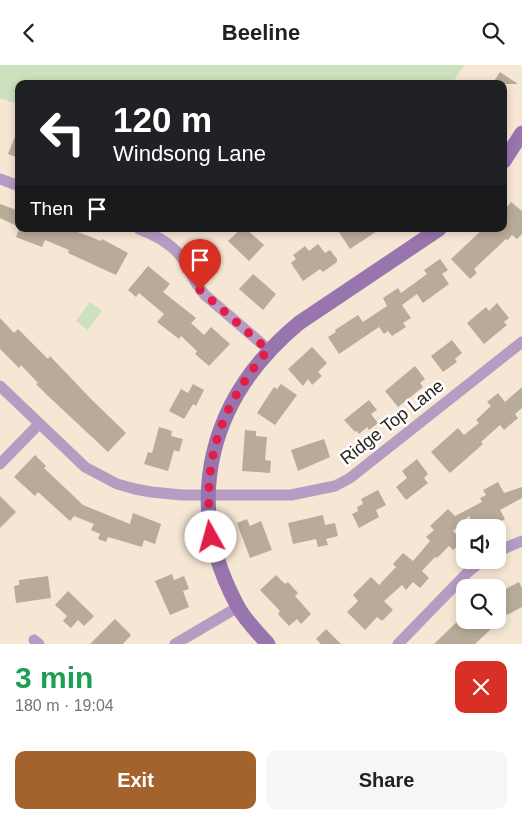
<!DOCTYPE html>
<meta charset="utf-8">
<style>
:root{--surface:#fff;--page:#f6f6f6;--text:#202124;--muted:#757577;--accent:#a4632d}
body{margin:0;font-family:Arial,sans-serif;background:var(--page);color:var(--text);height:100vh;display:flex;flex-direction:column;font-size:19px;white-space:nowrap}
*{box-sizing:border-box;margin:0}
p{font-size:16px;color:var(--muted)}
.icon{flex:none;width:28px;height:28px;fill:none;stroke:currentColor;stroke-width:2;stroke-linecap:round;stroke-linejoin:round}
.map{position:relative;height:579px;overflow:hidden}
.drawer{display:flex;flex-direction:column;background:var(--surface);flex:1}
.drawer>*{flex:none}
.hud{position:absolute;left:15px;top:15px;width:492px;height:152px;border-radius:10px;box-shadow:0 2px 8px #0003;background:#202124;color:#fff;overflow:hidden}
.tools{position:absolute;left:456px;top:454px;display:grid;gap:10px}
.tools a{display:grid;place-items:center;width:50px;height:50px;border-radius:10px;background:var(--surface);box-shadow:0 2px 8px #0003;font-size:25px}
.pin{position:absolute;display:grid;place-items:center;width:42px;height:42px;color:#fff;margin:-51px -21px;border-radius:50% 50% 50% 0;rotate:-45deg;box-shadow:0 0 5px #0007}
.pin .icon{rotate:45deg}
.me{position:absolute;width:55px;margin:-28px;rotate:353deg;stroke-linejoin:round;filter:drop-shadow(0 0 4px #0008)}
.turn{display:flex;align-items:center;gap:18px;height:105px;padding:0 15px;font-size:22px}
.turn .icon{width:65px;height:65px;stroke-width:2.5}
.turn b{display:block;font-size:35px;line-height:42px}
.then{display:flex;align-items:center;height:48px;padding:0 15px;background:#0003;gap:10px;font-size:19px}
.round{display:grid;place-items:center;flex:none;width:52px;height:52px;border-radius:10px;background:var(--page)}
.summary{display:flex;align-items:center;justify-content:space-between;height:85px;padding:0 15px}
h1{font-size:30px;font-weight:700;line-height:38px;color:#1e9e55}
.cta{display:flex;gap:10px;margin-top:auto;padding:10px 15px}
.cta a{flex:1;height:58px;border-radius:10px;background:var(--accent);color:#fff;font-size:20px;font-weight:700;line-height:58px;text-align:center}
.cta a+a{background:var(--page);color:var(--text)}
header{display:flex;justify-content:space-between;align-items:center;height:65px;padding:0 15px;background:var(--surface);font-size:22px;font-weight:700}
.map>svg:first-child{display:block}
</style>
<header><svg class="icon" aria-label="back" viewBox="0 0 24 24"><path d="M15 5l-7 7 7 7"/></svg>Beeline<svg class="icon" aria-label="search" viewBox="0 0 24 24"><circle cx="10" cy="10" r="6"/><path d="M15 15l6 6"/></svg></header>
<div class="map">
<svg width="522" height="579" viewBox="0 0 522 579">
<rect width="100%" height="100%" fill="#f6e7d4"/>
<g fill="#cde1bc">
<polygon points="0,0 464,0 452,19 19,19 19,40 0,33"/>
<polygon points="90,237 102,246 88,265 76,256"/>
</g>
<g fill="#b9ab99">
<polygon points="500,7 518,19 492,19"/>
<polygon points="18,64 19,64 19,93 8,89"/>
<polygon points="511,137 522,146 522,169 517,174 512,170 508,175 506,174 474,204 477,208 470,214 451,194 483,164 504,164 504,145"/>
<polygon points="0,139 19,146 19,162 0,153"/>
<polygon points="19,164 70,164 101,176 102,174 128,188 116,210 68,188 69,185 45,175 42,182 16,172"/>
<polygon points="241,164 246,164 264,180 249,196 228,176"/>
<polygon points="337,164 380,164 350,184"/>
<polygon points="318,179 325,188 330,185 337,194 337,197 323,207 320,204 303,216 291,198 296,194 293,190 305,181 309,186"/>
<polygon points="440,194 448,205 442,209 449,219 423,238 417,229 402,240 411,253 403,258 406,262 392,271 388,266 384,269 379,262 339,289 328,272 336,267 335,265 358,250 363,257 387,241 383,233 398,223 401,228 427,209 424,205"/>
<polygon points="148,201 170,219 163,227 196,253 191,258 204,270 211,262 230,279 209,301 195,289 197,286 181,271 179,274 157,257 164,249 139,228 136,232 128,225"/>
<polygon points="253,209 276,229 263,245 239,224"/>
<polygon points="497,238 509,253 504,257 507,260 484,279 467,258 486,242 489,246"/>
<polygon points="0,253 14,268 18,264 48,294 50,291 90,333 126,368 108,387 47,330 36,319 38,318 21,300 19,303 0,284"/>
<polygon points="452,275 462,288 455,294 457,297 443,307 431,291"/>
<polygon points="312,282 327,298 318,307 322,311 312,320 308,314 303,321 288,304"/>
<polygon points="415,301 425,314 420,318 423,322 398,342 385,326"/>
<polygon points="193,319 204,325 196,341 193,339 184,354 169,346 181,324 188,328"/>
<polygon points="281,319 297,330 275,360 257,348 274,322 277,324"/>
<polygon points="522,322 522,343 515,349 518,353 504,365 500,360 481,377 483,379 450,408 431,387 458,363 464,370 479,358 476,355 491,341 487,337 498,328 505,337"/>
<polygon points="369,335 377,345 371,349 378,358 369,365 367,362 359,369 357,366 355,367 344,355"/>
<polygon points="159,362 172,366 171,371 183,374 179,387 174,385 168,406 144,399 148,387 152,388"/>
<polygon points="245,365 256,366 256,371 267,372 265,395 271,396 270,408 242,406"/>
<polygon points="324,374 330,392 298,406 291,385"/>
<polygon points="35,390 46,401 44,403 83,440 130,459 133,448 161,459 155,479 144,475 142,482 108,472 106,477 98,474 100,469 91,465 94,459 74,451 70,456 38,427 35,431 14,412"/>
<polygon points="417,394 428,409 424,413 428,418 406,435 396,422 407,413 402,406"/>
<polygon points="498,417 504,428 522,422 522,433 500,445 505,454 493,461 492,459 485,462 475,462 469,451 453,466 463,476 453,485 449,481 437,493 435,492 422,506 429,513 420,523 413,517 406,525 402,520 384,536 393,545 382,556 377,552 365,565 347,547 358,536 353,530 371,512 379,520 396,502 393,499 403,488 413,496 430,476 426,472 434,465 430,461 448,444 455,451 482,437 480,433 486,430 483,425"/>
<polygon points="378,425 386,440 376,445 379,452 359,463 352,449 358,446 357,442 363,439 361,434"/>
<polygon points="0,431 16,447 0,463"/>
<polygon points="323,450 325,460 335,458 338,471 326,474 328,480 318,482 316,474 293,479 288,458"/>
<polygon points="247,454 250,461 261,456 272,485 250,493 237,458"/>
<polygon points="172,509 174,515 184,511 189,524 183,526 189,542 170,550 155,516"/>
<polygon points="276,510 285,519 288,517 298,528 295,531 311,549 301,559 297,554 289,561 278,549 280,546 260,525"/>
<polygon points="48,511 51,533 16,538 14,521 19,520 19,515"/>
<polygon points="519,517 522,523 522,542 507,550 504,545 498,548 498,528"/>
<polygon points="68,526 94,551 84,561 78,555 71,563 63,556 67,551 55,540"/>
<polygon points="465,549 465,555 482,555 491,564 475,579 434,579"/>
<polygon points="115,554 131,570 123,579 90,579"/>
<polygon points="326,564 341,579 321,579 316,574"/>
</g>
<g fill="none" stroke-linecap="round" stroke-linejoin="round">
<g stroke="#b49cc3" stroke-width="11">
<polyline points="0,114 19,121"/>
<path d="M139 164C158 171 176 181 186 199 192 210 196 220 205 230L269 285"/>
<polyline points="0,321 85,402 117,419 135,424 151,427 182,430 291,430 335,421 350,413 522,277"/>
<polyline points="0,399 39,359"/>
<polyline points="498,486 522,476"/>
<polyline points="34,575 39,579"/>
<polyline points="175,579 238,542"/>
<polyline points="398,579 468,507 483,495"/>
</g>
<g stroke="#9975ae" stroke-width="15">
<polyline points="504,96 522,68"/>
<path d="M268 579C257 567 244 554 237 540 181 436 210 332 299 258L439 164"/>
</g>
</g>
<g fill="none" stroke-linecap="round" stroke-linejoin="round">
<path stroke="#e11d48" stroke-width="9" stroke-dasharray="0 16.2" d="M200 225 268 285C219 344 202 395 211 472"/>
</g>
<g text-anchor="middle" stroke-width="5" stroke-linejoin="round" paint-order="stroke">
<g font-size="18" fill="#29241d" stroke="#fff">
<text transform="translate(392 357) rotate(-38)" y="6">Ridge Top Lane</text>
</g>
</g>
</svg>
<div class="tools">
<a><svg class="icon" aria-label="sound" viewBox="0 0 24 24"><path d="M4 9h4l5-4v14l-5-4H4zM17 9q2 3 0 6"/></svg></a>
<a><svg class="icon" aria-label="search" viewBox="0 0 24 24"><circle cx="10" cy="10" r="6"/><path d="M15 15l6 6"/></svg></a>
</div>
<div class="pin" style="left:200px;top:225px;background:#d93025"><svg class="icon" aria-label="arrive" viewBox="0 0 24 24"><path d="M6 21V4h12l-3 4 3 4H6"/></svg></div>
<svg class="me" style="left:211px;top:472px" viewBox="-20 -20 40 40"><circle r="19" fill="#fff"/><path d="M0-13L10 11 0 6-10 11z" fill="#e11d48"/></svg>
<div class="hud">
<div class="turn"><svg class="icon" aria-label="left" viewBox="0 0 24 24"><path d="M17 20v-9H6M10 6l-5 5 5 5"/></svg><div><b>120 m</b>Windsong Lane</div></div>
<div class="then">Then<svg class="icon" aria-label="arrive" viewBox="0 0 24 24"><path d="M6 21V4h12l-3 4 3 4H6"/></svg></div>
</div>
</div>
<section class="drawer">
<div class="summary"><div><h1>3 min</h1><p>180 m · 19:04</p></div><a class="round" style="background:#d93025;color:#fff"><svg class="icon" aria-label="close" viewBox="0 0 24 24"><path d="M6 6l12 12M18 6L6 18"/></svg></a></div>
<div class="cta"><a>Exit</a><a>Share</a></div>
</section>
